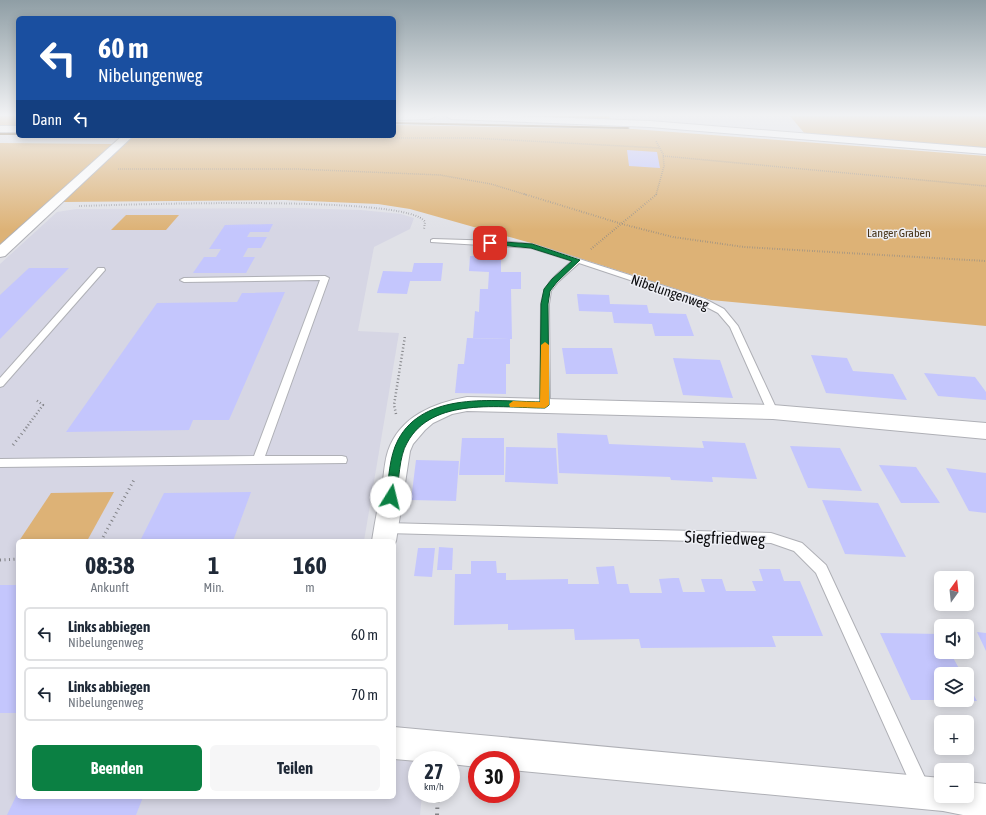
<!DOCTYPE html>
<html lang="de">
<meta charset="utf-8">
<style>
:root{--surface:#fff;--page:#f6f6f7;--text:#1f2937;--muted:#747a83;--line:#e0e1e3;--accent:#0b8043}
body{margin:0;font-family:"Asap Condensed",sans-serif;background:var(--page);color:var(--text);height:100vh;display:flex;flex-direction:column;font-size:15px;white-space:nowrap}
*{box-sizing:border-box;margin:0}
p{font-size:13px;color:var(--muted)}
.icon{flex:none;width:22px;height:22px;fill:none;stroke:currentColor;stroke-width:2;stroke-linecap:round;stroke-linejoin:round}
.map{position:relative;flex:1;overflow:hidden}
.drawer{position:absolute;left:16px;top:539px;width:380px;height:260px;display:flex;flex-direction:column;background:var(--surface);border-radius:6px;box-shadow:0 2px 10px #0003}
.drawer>*{flex:none}
.banner{position:absolute;left:16px;top:16px;width:380px;height:122px;border-radius:6px;box-shadow:0 2px 10px #0003;background:#1a4fa0;color:#fff;overflow:hidden}
.needle{width:26px;rotate:15deg}
.buttons{position:absolute;left:934px;top:571px;display:grid;gap:8px}
.buttons a{display:grid;place-items:center;width:40px;height:40px;border-radius:6px;background:var(--surface);box-shadow:0 2px 10px #0003;font-size:20px}
.speed{position:absolute;left:408px;top:751px;display:flex;gap:8px;font-size:20px;font-weight:700;text-align:center}
.speed>*{display:grid;place-content:center;width:52px;height:52px;border-radius:50%;background:var(--surface);box-shadow:0 2px 10px #0003;line-height:1}
.speed small{font-size:10px;font-weight:400}
.speed .limit{border:6px solid #d22;background:#fff;color:#111}
.pin{position:absolute;display:grid;place-items:center;width:34px;height:34px;color:#fff;margin:-17px;border-radius:8px;box-shadow:0 2px 6px #0006}
.me{position:absolute;width:44px;margin:-22px;rotate:9deg;stroke-linejoin:round;filter:drop-shadow(0 0 3px #0008)}
.turn{display:flex;align-items:center;gap:14px;height:84px;padding:0 16px;font-size:18px}
.turn .icon{width:52px;height:52px;stroke-width:2.5}
.turn b{display:block;font-size:28px;line-height:34px}
.then{display:flex;align-items:center;height:38px;padding:0 16px;background:#0003;gap:8px;font-size:15px}
.eta{display:flex;justify-content:space-evenly;align-items:center;height:68px;text-align:center}
.eta b{font-size:24px;font-weight:700;line-height:28px}
.button{display:flex;gap:8px;margin-top:auto;padding:8px 16px}
.button a{flex:1;height:46px;border-radius:6px;background:var(--accent);color:#fff;font-size:16px;font-weight:700;line-height:46px;text-align:center}
.button a+a{background:var(--page);color:var(--text)}
ul{padding:0;list-style:none}
li{display:flex;align-items:center;gap:12px;height:54px;margin:0 8px 6px;padding:0 8px;border:2px solid var(--line);border-radius:6px}
li div{flex:1}
li b{display:block;font-size:15px}
li em{font-style:normal}
.map>svg:first-child{display:block}
</style>
<div class="map">
<svg width="986" height="815" viewBox="0 0 986 815">
<rect width="100%" height="100%" fill="#e0e1e7"/>
<polygon fill="#d6d6e4" points="293,208 361,210 401,214 414,218 410,229 374,247 358,331 399,333 364,541 18,541 18,797 394,797 394,760 417,762 417,794 422,794 420,815 0,815 0,264 57,212 76,209"/>
<g fill="#ddb276">
<rect x="0" y="116" width="18" height="10"/>
<polygon points="498,116 609,116 610,120 513,117"/>
<polygon points="790,116 986,116 986,148 805,134"/>
<polygon points="394,125 633,129 986,156 986,326 711,300 538,245 410,209 378,204 285,200 63,202 134,136 394,136"/>
<polygon points="0,143 113,144 0,247"/>
<polygon points="126,215 179,215 166,230 111,230"/>
<polygon points="114,492 87,541 19,541 51,493"/>
</g>
<g fill="none" stroke-linecap="round" stroke-linejoin="round">
<g fill="#7a5c31" fill-rule="evenodd">
<polygon points="394,122 628,127 630,128 628,129 394,124"/>
<rect x="0" y="133" width="18" height="2"/>
</g>
</g>
<g fill="#c4c6fd">
<polygon points="627,150 657,152 660,168 629,166"/>
<polygon points="273,224 269,232 250,232 247,237 267,237 261,248 248,248 243,257 255,257 246,273 193,273 204,257 216,257 221,249 209,249 225,225"/>
<polygon points="470,256 501,256 501,272 521,272 521,289 511,289 512,339 473,338 475,311 479,312 480,289 488,289 489,272 469,271"/>
<polygon points="414,263 443,263 441,281 410,281 407,294 377,293 383,271 412,272"/>
<polygon points="29,268 69,268 0,339 0,295"/>
<polygon points="285,292 229,420 193,420 189,430 66,432 157,303 237,302 242,293"/>
<polygon points="577,294 609,295 610,304 647,305 649,313 686,314 694,336 655,336 652,324 614,323 612,312 579,311"/>
<polygon points="467,338 510,339 510,364 506,364 506,394 455,393 458,364 464,364"/>
<polygon points="562,348 612,348 618,374 566,374"/>
<polygon points="811,355 847,358 853,371 893,374 907,400 826,393"/>
<polygon points="673,358 720,360 733,398 683,395"/>
<polygon points="924,373 975,377 986,392 986,400 938,396"/>
<polygon points="557,433 607,435 609,444 704,448 702,441 745,443 757,479 712,477 713,482 671,480 670,477 559,473"/>
<polygon points="462,438 504,438 504,475 459,475"/>
<polygon points="790,446 840,448 862,491 808,488"/>
<polygon points="506,447 556,448 558,484 505,482"/>
<polygon points="416,460 459,461 456,501 411,500"/>
<polygon points="879,465 916,467 940,503 901,503"/>
<polygon points="946,468 986,473 986,513 969,511"/>
<polygon points="251,492 233,541 140,541 164,493"/>
<polygon points="822,500 878,503 906,557 845,554"/>
<polygon points="439,547 453,548 452,570 437,570"/>
<polygon points="418,548 435,548 432,577 414,576"/>
<polygon points="471,561 496,561 497,573 506,573 506,580 568,579 568,584 599,584 596,567 614,566 617,584 628,584 630,593 662,593 659,579 673,578 679,578 683,592 705,592 701,579 722,579 726,591 756,591 752,581 763,581 759,569 780,569 784,581 800,581 823,636 772,636 776,647 641,648 639,639 575,640 574,629 508,630 508,624 454,625 455,574 471,574"/>
<rect x="0" y="585" width="18" height="128"/>
<polygon points="977,632 986,633 986,651"/>
<polygon points="880,633 941,634 941,652 950,652 962,674 941,674 941,700 911,700"/>
<polygon points="967,683 977,701 967,701"/>
<polygon points="18,792 18,797 143,797 136,815 7,815"/>
</g>
<g fill="none" stroke-linecap="round" stroke-linejoin="round">
<defs>
<g id="lane">
<path d="M433 239 500 241 532 244 705 299 724 309 738 326 778 412 777 415H769L730 327 718 313 699 303 579 263 558 282 551 291 549 304 550 405 549 408H541L540 405 541 304C545 281 555 276 572 261L531 248 431 242V240Z"/>
<polygon points="98,268 104,268 105,270 3,386 0,387 0,378"/>
<polygon points="325,276 329,278 265,456 342,456 346,457 347,460 346,463 0,467 0,459 254,456 320,280 184,282 180,280 184,278"/>
<polygon points="386,523 771,533 802,543 826,565 927,782 929,788 927,794 921,796 915,794 816,573 794,551 771,543 386,533 382,532 380,528 382,524"/>
</g>
<g id="street">
<polygon points="394,116 435,116 430,119 394,120"/>
<polygon points="446,116 517,116 650,121 986,148 986,154 650,127 451,119"/>
<rect x="0" y="126" width="18" height="6"/>
<polygon points="122,136 133,136 5,256 0,257 0,245"/>
<path d="M467 397 773 405 986 423V439L773 419 467 411 452 414 433 423 425 430 413 444 410 451 396 541 394 546V541H372C375 521 379 501 383 481 384 471 385 460 388 451 400 416 434 403 467 397Z"/>
<polygon points="394,727 941,778 941,796 967,796 967,782 986,784 986,815 963,815 943,811 511,770 511,760 477,760 477,767 451,764 451,760 417,761 394,759"/>
</g>
</defs>
<use href="#lane" stroke="#afb0b6" stroke-width="2"/>
<use href="#street" stroke="#afb0b6" stroke-width="2"/>
<g stroke="#828387" stroke-width="1.5" stroke-dasharray="0.5 1.5" stroke-linecap="butt">
<polyline points="199,138 473,138 659,148"/>
<polyline points="663,156 986,186"/>
<polyline points="118,169 296,169 440,175 491,184 527,195"/>
<polyline points="656,195 664,166 663,154 656,141"/>
</g>
<g stroke="#828387" stroke-width="2" stroke-dasharray="0.5 2" stroke-linecap="butt">
<polyline points="524,194 622,224 673,237 744,247 986,261"/>
<path d="M79 206C122 205 410 194 425 222L424 229"/>
<polyline points="591,249 657,194"/>
</g>
<g stroke="#828387" stroke-width="2.5" stroke-dasharray="1 2.5" stroke-linecap="butt">
<polyline points="396,414 394,405 405,336"/>
<polyline points="26,428 43,405 36,400"/>
</g>
<g stroke="#828387" stroke-width="3" stroke-dasharray="1 3.5" stroke-linecap="butt">
<polyline points="13,445 27,427"/>
<polyline points="101,541 135,478"/>
<polyline points="0,560 18,559"/>
</g>
<polyline stroke="#828387" stroke-width="4" stroke-dasharray="1.5 4.5" stroke-linecap="butt" points="437,815 438,794"/>
<use href="#lane" fill="#fff" fill-rule="evenodd"/>
<use href="#street" fill="#fff" fill-rule="evenodd"/>
</g>
<linearGradient id="sky" x2="0" y2="1"><stop stop-color="#8f9ea5"/><stop offset="0.5" stop-color="#f1f2f4"/><stop offset="1" stop-color="#f1f2f4" stop-opacity="0"/></linearGradient>
<rect width="986" height="230" fill="url(#sky)"/>
<path fill="#0b8043" stroke="#07532c" d="M490 241 532 244 580 260 557 282 550 291 548 304 549 405 545 408C501 408 432 396 407 443 399 456 399 482 396 497L395 500H387L386 497C389 479 389 457 398 440 424 391 494 401 540 402L541 304 544 289 552 279 572 261 531 248 488 244 487 243Z"/>
<polygon fill="#f59e0b" points="545,342 549,345 549,405 545,408 510,407 509,404 513,401 540,402 541,345"/>
<g text-anchor="middle" stroke-width="3" stroke-linejoin="round" paint-order="stroke">
<g font-size="12" fill="#473318" stroke="#edeef4">
<text x="899" y="237">Langer Graben</text>
</g>
<g font-size="14" fill="#0c0c0e" stroke="#edeef4">
<text transform="translate(670 292) rotate(19)" y="5">Nibelungenweg</text>
</g>
<g font-size="17" fill="#0c0c0e" stroke="#edeef4">
<text transform="translate(725 538) rotate(2)" y="6">Siegfriedweg</text>
</g>
</g>
</svg>
<div class="buttons">
<a><svg class="needle" viewBox="-14 -14 28 28"><path d="M0-13l5 13h-10z" fill="#e53935"/><path d="M0 13l5-13h-10z" fill="#747a83"/></svg></a>
<a><svg class="icon" aria-label="sound" viewBox="0 0 24 24"><path d="M4 9h4l5-4v14l-5-4H4zM17 9q2 3 0 6"/></svg></a>
<a><svg class="icon" aria-label="layers" viewBox="0 0 24 24"><path d="M12 4l9 5-9 5-9-5zM3 14l9 5 9-5"/></svg></a>
<a>+</a>
<a>−</a>
</div>
<div class="speed"><div>27<small>km/h</small></div><div class="limit">30</div></div>
<div class="pin" style="left:490px;top:243px;background:#d93025"><svg class="icon" aria-label="arrive" viewBox="0 0 24 24"><path d="M6 21V4h12l-3 4 3 4H6"/></svg></div>
<svg class="me" style="left:391px;top:497px" viewBox="-20 -20 40 40"><circle r="19" fill="#fff"/><path d="M0-13L10 11 0 6-10 11z" fill="#0b8043"/></svg>
<div class="banner">
<div class="turn"><svg class="icon" aria-label="left" viewBox="0 0 24 24"><path d="M17 20v-9H6M10 6l-5 5 5 5"/></svg><div><b>60 m</b>Nibelungenweg</div></div>
<div class="then">Dann<svg class="icon" aria-label="left" viewBox="0 0 24 24"><path d="M17 20v-9H6M10 6l-5 5 5 5"/></svg></div>
</div>
<section class="drawer">
<div class="eta">
<div><b>08:38</b><p>Ankunft</p></div>
<div><b>1</b><p>Min.</p></div>
<div><b>160</b><p>m</p></div>
</div>
<ul>
<li><svg class="icon" aria-label="left" viewBox="0 0 24 24"><path d="M17 20v-9H6M10 6l-5 5 5 5"/></svg><div><b>Links abbiegen</b><p>Nibelungenweg</p></div><em>60 m</em></li>
<li><svg class="icon" aria-label="left" viewBox="0 0 24 24"><path d="M17 20v-9H6M10 6l-5 5 5 5"/></svg><div><b>Links abbiegen</b><p>Nibelungenweg</p></div><em>70 m</em></li>
</ul>
<div class="button"><a>Beenden</a><a>Teilen</a></div>
</section>
</div>
